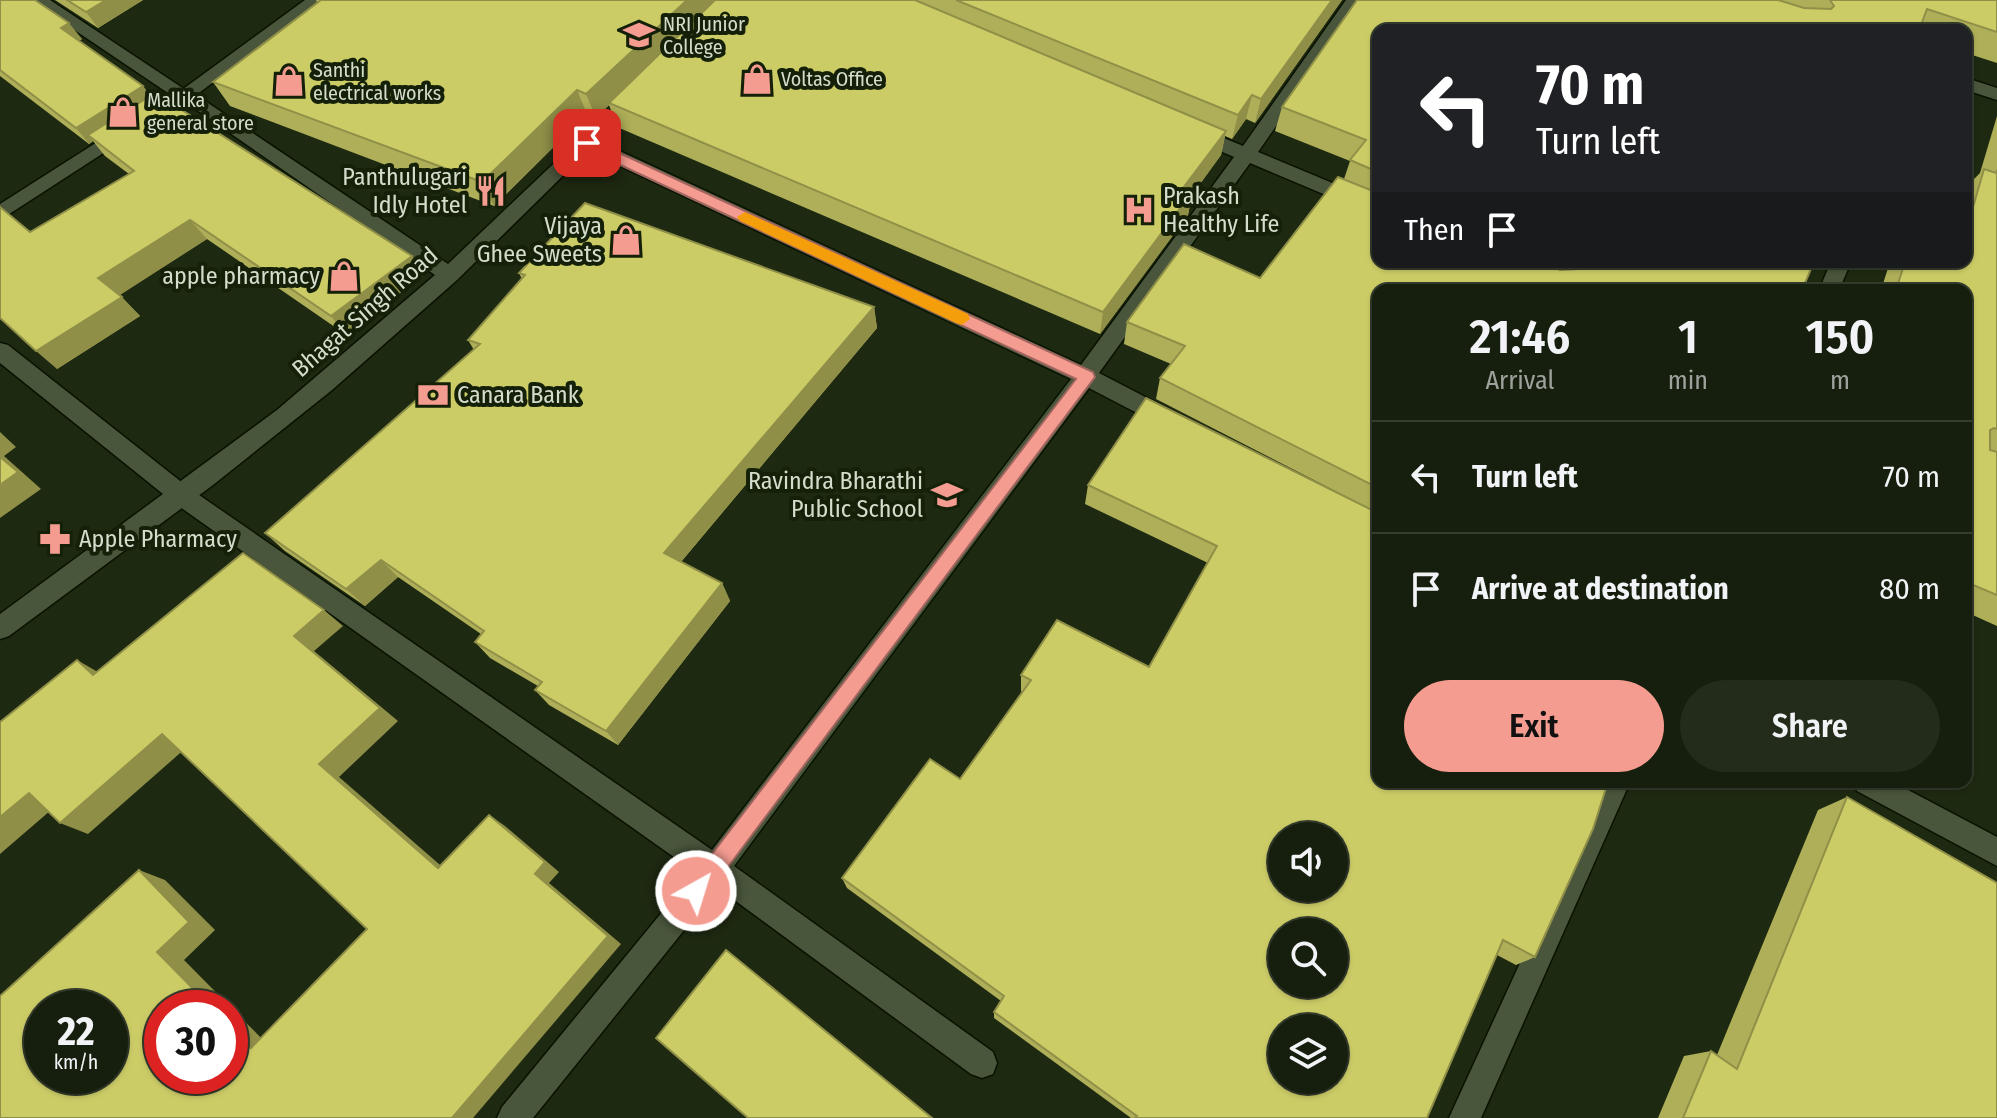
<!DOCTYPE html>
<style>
:root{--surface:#161f0d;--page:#232c1b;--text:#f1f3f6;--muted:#9ea29d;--line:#353d2e;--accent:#f59c91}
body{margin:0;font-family:"Fira Sans Condensed",sans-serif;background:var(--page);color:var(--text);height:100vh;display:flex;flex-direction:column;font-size:30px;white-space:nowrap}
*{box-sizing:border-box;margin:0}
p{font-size:26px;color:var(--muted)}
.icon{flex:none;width:44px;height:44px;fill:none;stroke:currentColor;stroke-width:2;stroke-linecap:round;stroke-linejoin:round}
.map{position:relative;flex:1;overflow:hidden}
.details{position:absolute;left:1372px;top:284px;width:600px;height:504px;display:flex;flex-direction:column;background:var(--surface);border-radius:16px;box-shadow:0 2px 6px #0004,0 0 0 2px var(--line)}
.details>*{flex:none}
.top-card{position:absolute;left:1372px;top:24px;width:600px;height:244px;border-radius:16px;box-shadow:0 2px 6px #0004,0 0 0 2px var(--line);background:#202124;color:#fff;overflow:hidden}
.tools{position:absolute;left:1268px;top:822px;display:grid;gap:16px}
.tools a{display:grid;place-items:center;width:80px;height:80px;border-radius:50%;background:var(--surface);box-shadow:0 2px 6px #0004,0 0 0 2px var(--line);font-size:40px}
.speed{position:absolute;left:24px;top:990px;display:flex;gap:16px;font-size:40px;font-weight:700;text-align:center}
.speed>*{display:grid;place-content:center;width:104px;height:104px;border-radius:50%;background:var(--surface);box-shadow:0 2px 6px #0004,0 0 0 2px var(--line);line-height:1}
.speed small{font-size:20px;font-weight:400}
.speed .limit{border:12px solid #d22;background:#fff;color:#111}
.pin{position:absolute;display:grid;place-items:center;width:68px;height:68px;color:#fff;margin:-34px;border-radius:16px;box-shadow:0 4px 12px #0006}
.me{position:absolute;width:88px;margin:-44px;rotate:39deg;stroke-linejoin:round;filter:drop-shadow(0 0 6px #0008)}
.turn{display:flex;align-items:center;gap:28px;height:168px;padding:0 32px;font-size:36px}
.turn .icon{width:104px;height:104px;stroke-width:2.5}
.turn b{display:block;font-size:56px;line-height:68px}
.then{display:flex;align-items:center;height:76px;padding:0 32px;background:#0003;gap:16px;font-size:30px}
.eta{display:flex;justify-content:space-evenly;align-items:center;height:136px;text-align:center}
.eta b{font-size:48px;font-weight:600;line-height:56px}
.button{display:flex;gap:16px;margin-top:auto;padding:16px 32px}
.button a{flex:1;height:92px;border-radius:48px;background:var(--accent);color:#111;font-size:32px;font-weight:600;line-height:92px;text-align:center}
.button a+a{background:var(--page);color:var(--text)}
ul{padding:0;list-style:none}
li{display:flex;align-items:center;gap:24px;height:112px;padding:0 32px;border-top:2px solid var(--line)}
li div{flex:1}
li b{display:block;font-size:30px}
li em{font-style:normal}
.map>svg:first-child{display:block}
</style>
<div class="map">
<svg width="1997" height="1118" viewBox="0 0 1997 1118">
<rect width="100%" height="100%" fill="#1e2911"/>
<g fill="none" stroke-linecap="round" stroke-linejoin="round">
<defs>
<g id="minor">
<polygon points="30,0 50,0 193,95 0,220 0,204 171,95"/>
<polygon points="1346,0 1363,0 1258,152 1378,202 1378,217 1250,163 1099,373 1178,414 1181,420 1178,426 1170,429 1162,426 1089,388 734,866 993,1052 997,1063 993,1074 982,1078 971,1074 718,888 533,1118 497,1118 502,1107 695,872 173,502 0,363 0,343 8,345 189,488 712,850 1071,379 580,147 578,143 580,139 594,139 1081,365 1234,157 1188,137 1186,133 1188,129 1202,129 1243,146"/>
<polygon points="1831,262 1851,262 1839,290 1819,290"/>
<polygon points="1603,782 1630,782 1481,1118 1449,1118"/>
<polygon points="1853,782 1893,782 1997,837 1997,866 1857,791"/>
</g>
<g id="tertiary">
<polygon points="305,0 324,0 196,95 448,264 629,92 635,90 644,96 457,280 332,390 213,485 9,636 0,639 0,614 277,410 435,275 175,95"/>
<polygon points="1966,78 1997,88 1997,100 1966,90"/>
</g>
</defs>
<use href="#minor" stroke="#081200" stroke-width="3"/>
<use href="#tertiary" stroke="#081200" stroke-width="3"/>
<use href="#minor" fill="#4a563c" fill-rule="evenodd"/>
<use href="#tertiary" fill="#4a563c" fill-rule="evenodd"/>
</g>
<g fill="#afaf59">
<polygon points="0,0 82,39 79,41 143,86 150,96 412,256 424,275 345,334 207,239 119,295 140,316 57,369 30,232 129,174 105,156 93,141 89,144 0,76"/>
<polygon points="55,0 143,0 98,28"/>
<polygon points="316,0 1342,0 1255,123 1246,119 1232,139 1225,136 1221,155 1192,195 1188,215 1100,334 617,127 609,105 596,118 587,114 494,206 230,106 213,82 317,2"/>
<polygon points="1357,0 1997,0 1997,63 1966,53 1966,30 1378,30 1378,262 1814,262 1378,290 1378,513 1156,399 1160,378 1171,364 1124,344 1127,322 1260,278 1344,179 1350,161 1275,131 1282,107"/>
<polygon points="1997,116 1997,626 1966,612 1966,290 1881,290 1890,262 1966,262 1966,187 1980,173"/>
<polygon points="519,273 874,307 877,328 681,562 722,583 730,601 618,745 549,705 535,690 538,686 490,658 475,642 481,634 398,577 365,606 285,551 265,533 474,350 468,340 522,279"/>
<polygon points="1088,485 1378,513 1535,957 1516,965 1497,955 1427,1118 1131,1118 994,1018 994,1012 1001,1001 847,888 842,878 960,779 1022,692 1021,691 1021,675 1149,667 1208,563 1085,504"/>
<polygon points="1847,797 1997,1118 1658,1118 1684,1056 1711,1051 1717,1055 1818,810"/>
</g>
<g fill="#8f8f48">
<polygon points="106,0 143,0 98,28 86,12"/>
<polygon points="687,0 719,0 609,103 609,105 596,118 586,94"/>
<polygon points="1332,0 1342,0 1255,123 1261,99"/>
<polygon points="69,23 82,39 74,44 61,28"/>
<polygon points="143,86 155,102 88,135 93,141 89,144 76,128"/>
<polygon points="577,90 587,114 494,206 482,182"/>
<polygon points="1252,95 1246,119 1232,139 1238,115"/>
<polygon points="1226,131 1221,155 1192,195 1188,215 1100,334 1103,312 1183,188"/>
<polygon points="190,220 207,239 117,297 98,278"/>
<polygon points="412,256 424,275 345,334 331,316"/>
<polygon points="122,297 140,316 57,369 36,351"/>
<polygon points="874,307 877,328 673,571 664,553"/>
<polygon points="0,432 16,447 4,456 41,489 0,518"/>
<polygon points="381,560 398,577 365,606 346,589"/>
<polygon points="722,583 730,601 618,745 606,731"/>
<polygon points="324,610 343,626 314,651 398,721 339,777 455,878 438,868 319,764 294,636"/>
<polygon points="77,660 103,675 93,675"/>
<polygon points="162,734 187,747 88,834 60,823"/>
<polygon points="29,793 58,804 0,854 0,817"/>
<polygon points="489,815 505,826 559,872 549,883 621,944 473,1118 452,1118 535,874"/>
<polygon points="139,870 165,880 215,930 184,960 276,1053 251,1048 230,1027 230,1008 212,1008 157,952"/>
</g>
<g fill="#cccc67" stroke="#8f8f48" stroke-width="2" fill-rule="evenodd">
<polygon points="0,0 35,0 69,23 61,28 143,86 76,128 0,70"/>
<polygon points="67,0 106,0 86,12"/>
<polygon points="321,0 687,0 586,94 577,90 482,182 213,82"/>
<polygon points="715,0 915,0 1226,131 1183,188 1192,192 1103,312 609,103"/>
<polygon points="956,0 1332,0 1261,99 1252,95 1238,115"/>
<polygon points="1357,0 1778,0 1804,8 1831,9 1834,6 1830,0 1997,0 1997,32 1927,9 1919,30 1378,30 1378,172 1350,160 1366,140 1282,107"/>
<polygon points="155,93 412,256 331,316 190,220 98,278 122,297 36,351 0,318 0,207 30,232 134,171 88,135"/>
<polygon points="1984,169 1996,173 1997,170 1997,429 1994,428 1990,430 1990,450 1997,452 1997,595 1966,582 1966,290 1896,290 1905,262 1966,262 1966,220 1969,221"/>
<polygon points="1338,177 1378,193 1378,262 1540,262 1560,270 1595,268 1591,262 1814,262 1802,290 1378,290 1378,488 1160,378 1185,346 1127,322 1184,244 1260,278"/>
<polygon points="585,203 874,307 664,553 722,583 606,731 535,690 542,682 475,642 484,631 381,560 346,589 265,533 480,344 468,340 525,275 519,273"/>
<path d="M1146 398 1378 513V782H1608L1593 829 1535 957 1503 940 1427 1118H1135L1137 1116 994 1012 1004 996 842 878 930 759 960 779 1031 680 1021 675 1057 620 1149 667 1217 546 1088 485ZM1282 836H1334V888H1282ZM1282 932H1334V984H1282ZM1282 1028H1334V1080H1282Z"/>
<polygon points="0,457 18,472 0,485"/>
<path d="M243 553 324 610 294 636 380 708 319 764 438 868 489 815 545 862 535 874 608 936 452 1118H0V996L139 870 189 922 157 952 212 1008H162V1076H230V1027L251 1048 367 929 162 734 60 823 29 793 0 817V722L77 660 93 675ZM42 1008H110V1076H42Z"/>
<polygon points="1847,797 1997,883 1997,1118 1683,1118 1711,1051 1737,1069"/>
<polygon points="726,950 932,1118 748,1118 656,1038"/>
</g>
<polygon fill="#f59c91" stroke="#9f655e" stroke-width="2" points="587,138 1093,372 1095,377 704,899 696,902 689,899 686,891 689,884 1076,379 582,147 582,140"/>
<polygon fill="#f59e0b" points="745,212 968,314 970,319 962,325 956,323 740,221 737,217"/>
<defs>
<symbol id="university-bare" viewBox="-9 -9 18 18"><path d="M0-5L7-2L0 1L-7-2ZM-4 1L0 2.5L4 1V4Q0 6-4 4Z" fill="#f59c91" stroke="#152008" stroke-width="2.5" paint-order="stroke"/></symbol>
<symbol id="shop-bare" viewBox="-9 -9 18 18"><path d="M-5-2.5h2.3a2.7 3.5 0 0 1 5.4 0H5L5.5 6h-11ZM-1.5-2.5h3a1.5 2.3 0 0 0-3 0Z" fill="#f59c91" stroke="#152008" stroke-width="2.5" paint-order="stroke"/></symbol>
<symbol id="restaurant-bare" viewBox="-9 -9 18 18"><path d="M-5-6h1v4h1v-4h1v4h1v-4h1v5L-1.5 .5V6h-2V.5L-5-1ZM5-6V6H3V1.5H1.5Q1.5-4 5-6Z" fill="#f59c91" stroke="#152008" stroke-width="2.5" paint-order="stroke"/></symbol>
<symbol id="hospital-bare" viewBox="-9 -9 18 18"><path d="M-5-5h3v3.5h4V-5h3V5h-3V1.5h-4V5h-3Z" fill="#f59c91" stroke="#152008" stroke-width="2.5" paint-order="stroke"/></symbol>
<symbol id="bank-bare" viewBox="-9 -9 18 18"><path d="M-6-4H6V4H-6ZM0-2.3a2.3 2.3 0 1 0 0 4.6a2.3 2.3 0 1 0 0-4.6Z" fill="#f59c91" stroke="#152008" stroke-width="2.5" paint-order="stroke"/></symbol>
<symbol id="school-bare" viewBox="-9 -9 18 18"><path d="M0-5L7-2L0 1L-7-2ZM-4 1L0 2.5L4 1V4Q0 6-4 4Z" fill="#f59c91" stroke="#152008" stroke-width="2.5" paint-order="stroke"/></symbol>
<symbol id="pharmacy-bare" viewBox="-9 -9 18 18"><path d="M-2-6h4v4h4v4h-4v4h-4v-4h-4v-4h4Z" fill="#f59c91" stroke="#152008" stroke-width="2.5" paint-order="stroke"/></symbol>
</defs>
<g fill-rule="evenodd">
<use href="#university-bare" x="617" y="13" width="44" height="44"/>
<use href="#shop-bare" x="735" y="57" width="44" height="44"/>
<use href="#shop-bare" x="267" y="59" width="44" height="44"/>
<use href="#shop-bare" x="101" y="90" width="44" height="44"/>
<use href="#restaurant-bare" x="469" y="169" width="44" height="44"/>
<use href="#hospital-bare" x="1117" y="188" width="44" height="44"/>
<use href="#shop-bare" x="604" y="218" width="44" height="44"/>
<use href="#shop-bare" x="322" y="254" width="44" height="44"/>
<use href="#bank-bare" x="411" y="373" width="44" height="44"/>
<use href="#school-bare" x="925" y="473" width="44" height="44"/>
<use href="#pharmacy-bare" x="33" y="517" width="44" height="44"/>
</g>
<g text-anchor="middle" stroke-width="8" stroke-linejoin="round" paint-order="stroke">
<g font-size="20" fill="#d4dccc" stroke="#152008" text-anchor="start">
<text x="663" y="31">NRI Junior<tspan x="663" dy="23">College</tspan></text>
<text x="313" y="77">Santhi<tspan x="313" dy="23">electrical works</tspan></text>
<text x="781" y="86">Voltas Office</text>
<text x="147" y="107">Mallika<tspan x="147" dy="23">general store</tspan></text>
</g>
<g font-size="24" fill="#d4dccc" stroke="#152008" text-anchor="end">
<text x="467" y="185">Panthulugari<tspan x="467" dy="28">Idly Hotel</tspan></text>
<text x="1163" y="204" text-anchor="start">Prakash<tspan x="1163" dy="28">Healthy Life</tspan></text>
<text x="602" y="234">Vijaya<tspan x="602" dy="28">Ghee Sweets</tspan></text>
<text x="320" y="284">apple pharmacy</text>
<text x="457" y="403" text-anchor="start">Canara Bank</text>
<text x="923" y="489">Ravindra Bharathi<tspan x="923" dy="28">Public School</tspan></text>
<text x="79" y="547" text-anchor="start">Apple Pharmacy</text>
</g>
<g font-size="24" fill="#d4dccc" stroke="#152008">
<text transform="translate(365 312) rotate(-41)" y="8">Bhagat Singh Road</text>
</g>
</g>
</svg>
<div class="tools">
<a><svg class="icon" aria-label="sound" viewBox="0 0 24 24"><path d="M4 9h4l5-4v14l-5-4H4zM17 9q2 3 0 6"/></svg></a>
<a><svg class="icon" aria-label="search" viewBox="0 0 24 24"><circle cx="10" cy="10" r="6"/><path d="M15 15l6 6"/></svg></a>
<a><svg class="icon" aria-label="layers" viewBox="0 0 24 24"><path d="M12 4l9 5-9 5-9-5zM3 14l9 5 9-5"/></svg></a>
</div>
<div class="speed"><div>22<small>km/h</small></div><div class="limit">30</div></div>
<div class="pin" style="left:587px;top:143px;background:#d93025"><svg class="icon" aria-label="arrive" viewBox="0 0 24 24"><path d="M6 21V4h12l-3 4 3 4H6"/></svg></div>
<svg class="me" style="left:696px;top:891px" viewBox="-20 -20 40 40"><circle r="17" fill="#f59c91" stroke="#fff" stroke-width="3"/><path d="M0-11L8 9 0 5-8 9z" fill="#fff"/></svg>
<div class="top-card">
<div class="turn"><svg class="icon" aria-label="left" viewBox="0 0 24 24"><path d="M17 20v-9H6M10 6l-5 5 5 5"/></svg><div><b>70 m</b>Turn left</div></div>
<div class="then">Then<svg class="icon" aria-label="arrive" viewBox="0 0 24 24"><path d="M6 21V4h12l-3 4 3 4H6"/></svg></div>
</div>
<section class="details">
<div class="eta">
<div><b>21:46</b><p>Arrival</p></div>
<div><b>1</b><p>min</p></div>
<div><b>150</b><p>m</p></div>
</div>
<ul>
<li><svg class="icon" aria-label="left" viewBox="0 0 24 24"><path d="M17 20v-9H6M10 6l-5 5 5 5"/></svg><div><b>Turn left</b></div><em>70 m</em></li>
<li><svg class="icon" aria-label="arrive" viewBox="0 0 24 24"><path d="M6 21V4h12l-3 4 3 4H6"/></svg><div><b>Arrive at destination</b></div><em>80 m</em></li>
</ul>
<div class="button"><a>Exit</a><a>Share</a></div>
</section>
</div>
